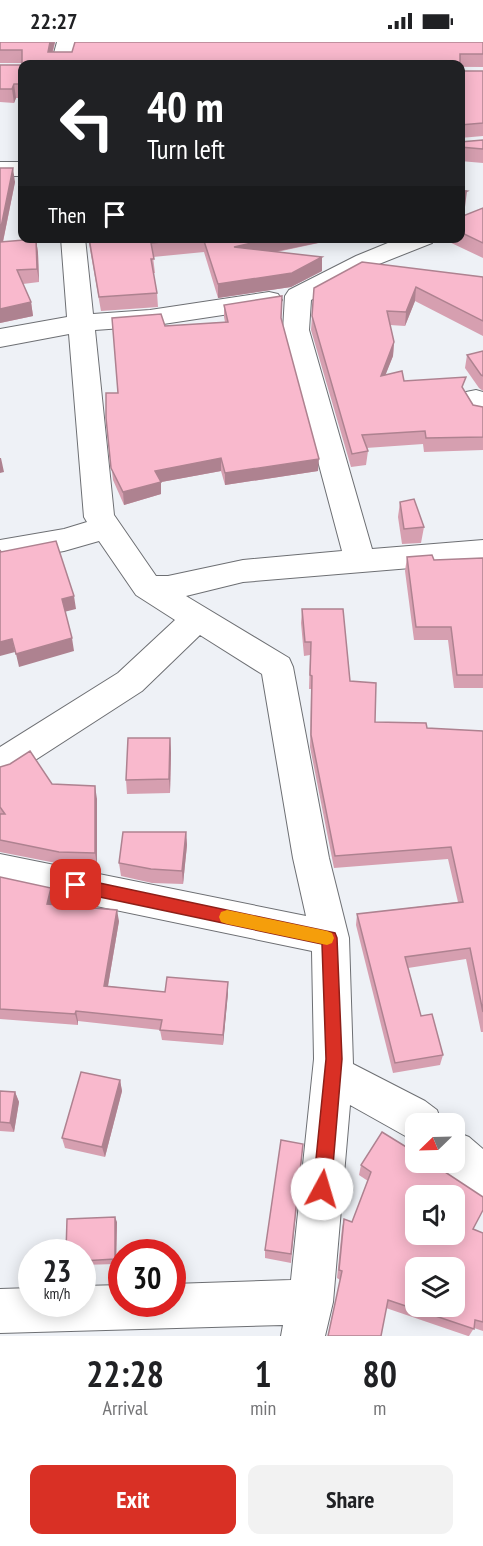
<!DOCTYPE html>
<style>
:root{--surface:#fff;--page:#f2f2f2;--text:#202124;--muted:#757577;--accent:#d93025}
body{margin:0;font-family:"PT Sans Narrow",sans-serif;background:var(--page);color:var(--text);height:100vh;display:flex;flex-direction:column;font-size:22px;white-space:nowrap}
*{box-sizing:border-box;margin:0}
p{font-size:20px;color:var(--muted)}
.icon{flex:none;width:33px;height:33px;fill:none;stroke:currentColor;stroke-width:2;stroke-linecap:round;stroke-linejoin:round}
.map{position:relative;height:1294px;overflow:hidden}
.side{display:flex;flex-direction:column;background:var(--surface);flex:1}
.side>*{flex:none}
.banner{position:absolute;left:18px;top:18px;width:447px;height:183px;border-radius:12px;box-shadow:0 3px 15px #0003;background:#202124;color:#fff;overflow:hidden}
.needle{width:39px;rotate:247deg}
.controls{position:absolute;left:405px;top:1071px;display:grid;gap:12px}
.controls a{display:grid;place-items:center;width:60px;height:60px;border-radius:12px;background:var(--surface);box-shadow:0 3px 15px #0003;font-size:30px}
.speed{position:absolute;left:18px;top:1197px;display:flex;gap:12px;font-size:30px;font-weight:700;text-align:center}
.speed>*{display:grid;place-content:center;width:78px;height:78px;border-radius:50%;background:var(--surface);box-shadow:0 3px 15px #0003;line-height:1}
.speed small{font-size:15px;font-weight:400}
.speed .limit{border:9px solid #d22;background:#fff;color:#111}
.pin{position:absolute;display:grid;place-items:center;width:51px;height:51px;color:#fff;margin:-26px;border-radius:12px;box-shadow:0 3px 9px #0006}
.me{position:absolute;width:66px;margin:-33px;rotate:6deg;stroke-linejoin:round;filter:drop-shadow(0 0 4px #0008)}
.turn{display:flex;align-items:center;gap:21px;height:126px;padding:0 30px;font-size:27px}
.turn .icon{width:78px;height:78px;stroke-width:2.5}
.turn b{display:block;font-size:42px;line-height:51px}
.then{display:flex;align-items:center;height:57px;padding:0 30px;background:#0003;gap:12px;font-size:22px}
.eta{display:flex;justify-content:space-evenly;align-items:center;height:102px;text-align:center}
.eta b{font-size:36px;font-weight:800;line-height:42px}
.button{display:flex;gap:12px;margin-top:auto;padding:12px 30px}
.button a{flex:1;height:69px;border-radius:12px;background:var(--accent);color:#fff;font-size:24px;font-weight:800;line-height:69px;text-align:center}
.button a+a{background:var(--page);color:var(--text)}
.status{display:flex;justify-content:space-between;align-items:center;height:42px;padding:0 30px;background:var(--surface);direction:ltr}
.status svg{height:16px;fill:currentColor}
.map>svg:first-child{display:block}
</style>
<div class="status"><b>22:27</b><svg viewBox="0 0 49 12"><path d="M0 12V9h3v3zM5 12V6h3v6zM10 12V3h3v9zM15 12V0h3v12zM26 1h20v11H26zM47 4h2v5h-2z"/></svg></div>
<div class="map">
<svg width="483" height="1294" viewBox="0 0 483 1294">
<rect width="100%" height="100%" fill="#eef1f6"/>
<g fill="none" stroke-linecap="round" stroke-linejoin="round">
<defs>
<g id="street">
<polygon points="57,0 79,0 72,22 51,22"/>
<rect x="0" y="120" width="22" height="14"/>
<polygon points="61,196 85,196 93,272 150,268 269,250 278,252 282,258 278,264 269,266 150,284 95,288 114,473 156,534 168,534 243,518 342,509 283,288 285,254 289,248 356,214 400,196 435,196 432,201 374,224 311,258 309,288 372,507 483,498 483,520 243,540 186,554 289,616 293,625 329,816 349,896 353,1022 425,1059 437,1068 442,1082 416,1082 416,1100 350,1063 333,1260 325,1294 281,1294 283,1283 0,1291 0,1247 32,1246 32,1262 82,1262 82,1244 122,1243 122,1262 172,1262 172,1242 291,1238 314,1017 312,909 0,844 0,812 306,874 293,816 262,632 200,593 142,649 12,733 0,737 0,705 118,631 175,578 136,553 99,499 64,509 0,520 0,498 64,487 87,480 84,475 69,292 0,305 0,287 67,275"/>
<polygon points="476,348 483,350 483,377 473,375 462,357 466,350"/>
<polygon points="454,1089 469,1095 483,1107 483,1155 468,1149 439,1125 438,1120 454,1120"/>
</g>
</defs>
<use href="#street" stroke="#6d6f73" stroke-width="2"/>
<use href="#street" fill="#fff" fill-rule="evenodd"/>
</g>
<g fill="#d69fb0">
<polygon points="0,0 55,0 53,10 72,10 483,0 483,25 22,22 22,56 16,56 14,61 0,60 0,23 22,23 22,21 0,21"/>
<polygon points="460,29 483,29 483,94 460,96"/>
<polygon points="483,98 483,121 460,119 460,100"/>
<polygon points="0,126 15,140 3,200 36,197 38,211 39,240 23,242 31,260 33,274 0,281"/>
<polygon points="483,166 483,216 445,198 445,196 460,196 460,173 463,174"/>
<polygon points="88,196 342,196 277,210 322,215 322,229 291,245 218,256 204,210 153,215 155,231 153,231 157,251 158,265 101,269"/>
<polygon points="483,235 483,294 415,259 405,284 390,283 394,300 393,314 385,333 404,339 464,348 473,363 483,365 483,408 424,410 423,402 366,406 368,409 366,423 351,425 311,288 314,246"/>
<polygon points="224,263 281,276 318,429 225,443 221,429 161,440 161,452 124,463 113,438 106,376 118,351 165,284 225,280 224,275"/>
<polygon points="483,309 483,349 479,346 465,326 467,313"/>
<polygon points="400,460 424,485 421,501 402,502 398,475"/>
<polygon points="407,515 434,518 483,516 483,646 454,646 448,598 414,598 405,529"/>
<polygon points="302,567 350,639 375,680 427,686 483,689 483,990 481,990 466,917 408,926 421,974 443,1013 440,1023 393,1031 356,883 357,872 458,860 448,817 334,826 310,705 311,647 309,647 310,613 304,614 301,581"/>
<polygon points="170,696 171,711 170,751 127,752 126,738"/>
<polygon points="0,725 97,757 97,823 61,822 0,810"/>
<polygon points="186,790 187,803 183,842 152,841 121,834 119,821"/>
<polygon points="0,835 54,857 53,862 119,879 108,944 165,950 228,951 223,1003 162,998 160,988 78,979 78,983 0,977"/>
<polygon points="120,1038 122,1049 105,1115 65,1106 62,1096"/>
<polygon points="0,1049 15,1050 19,1060 14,1090 0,1089"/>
<polygon points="303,1102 291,1221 265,1216 265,1208"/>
<polygon points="361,1123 473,1187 483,1191 483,1289 474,1286 469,1294 468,1294 386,1266 337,1236 342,1186 344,1177 352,1180 368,1139 359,1133"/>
<polygon points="117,1180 116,1222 82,1223 82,1210"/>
</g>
<g fill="#ae8290">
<polygon points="50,0 55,0 49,22 48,10"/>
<polygon points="14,42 16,56 14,61 12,47"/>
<polygon points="13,126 15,140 0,214 0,190"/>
<polygon points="467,149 465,165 460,167 460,152"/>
<polygon points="274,196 342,196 234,218 234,205"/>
<polygon points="36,197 38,211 39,240 37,227"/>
<polygon points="322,215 322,229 291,245 218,256 218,242"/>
<polygon points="416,245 415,259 405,284 406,270"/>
<polygon points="31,260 33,274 0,281 0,267"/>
<polygon points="394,300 393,314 380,347 381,334"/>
<polygon points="0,416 1,416 4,430 0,431"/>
<polygon points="221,416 221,429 156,441 155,429"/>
<polygon points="319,417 318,429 225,443 225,431"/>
<polygon points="161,440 161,452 124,463 123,450"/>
<polygon points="74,554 76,567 64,570 62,557"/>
<polygon points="72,596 74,609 19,625 16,612"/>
<polygon points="12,597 15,610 0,614 0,600"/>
<polygon points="170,696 171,711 170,751 169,737"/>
<polygon points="95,744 97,757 97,823 95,811"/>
<polygon points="186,790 187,803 183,842 182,829"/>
<polygon points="51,846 54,857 50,873 47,862"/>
<polygon points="117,868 119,879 106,955 104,944"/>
<polygon points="228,940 228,951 223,1003 223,993"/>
<polygon points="76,969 78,979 78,983 75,972"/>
<polygon points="120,1038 122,1049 105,1115 102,1105"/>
<polygon points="15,1050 19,1060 14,1090 10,1081"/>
<polygon points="115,1175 117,1180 116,1222 115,1217"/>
</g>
<g fill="#f9b9cd" stroke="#ae8290" stroke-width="1.5" fill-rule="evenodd">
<polygon points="0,0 50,0 48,10 72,10 75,0 483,0 483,12 460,12 460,22 22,22 22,42 14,42 12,47 0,47 0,23 22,23 22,8 0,8"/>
<polygon points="460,29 483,29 483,81 460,83"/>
<polygon points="483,98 483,107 460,105 460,100"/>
<polygon points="0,126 13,126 0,190"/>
<polygon points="460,148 467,149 460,152"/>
<polygon points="483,166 483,201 460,190 460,173 463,174"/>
<polygon points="89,196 203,196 151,201 154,217 151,217 157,251 99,255"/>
<polygon points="203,196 274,196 234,205 322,215 292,231 218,242"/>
<polygon points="36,197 37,227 17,228 31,260 0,267 0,200"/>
<polygon points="362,220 483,235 483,279 416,245 406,270 387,269 394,300 381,334 402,329 404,339 466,335 462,345 473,363 483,365 483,395 426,396 425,389 362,393 368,409 352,412 312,274 314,246"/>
<polygon points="282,254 281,276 319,417 225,431 221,416 155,429 161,440 123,450 111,426 106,376 106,351 118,351 112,276 161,272 165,284 228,280 224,263"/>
<polygon points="483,309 483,334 481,333 467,313"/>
<polygon points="414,457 424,485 404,487 400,460"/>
<polygon points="56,499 74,554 62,557 72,596 16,612 12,597 0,600 0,508 1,510"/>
<polygon points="432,513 434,518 483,516 483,633 457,633 451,585 416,585 407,515"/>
<polygon points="302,567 343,567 350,639 376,641 375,680 426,681 427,686 483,689 483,970 470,906 405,915 421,974 432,972 443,1013 395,1021 357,872 463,860 451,805 335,814 311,693 312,634 310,633 311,600 305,600"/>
<polygon points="128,696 170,696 169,737 126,738"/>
<polygon points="30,709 52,742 95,744 95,811 59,810 0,798 0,772 5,772 0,765 0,725 10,722"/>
<polygon points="123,790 186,790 182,829 151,827 119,821"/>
<polygon points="0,835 51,846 47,862 117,868 104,944 165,950 167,935 228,940 223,993 160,988 162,978 76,969 75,972 0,967"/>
<polygon points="81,1030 120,1038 102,1105 62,1096"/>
<polygon points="0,1049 15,1050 10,1081 0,1080"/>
<path d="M382 1090 416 1111V1120H430L483 1155V1168L473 1187 483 1191V1280L475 1278 474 1287 388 1258 381 1294H328L342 1229 339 1228 344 1177 352 1180 371 1130 361 1123ZM416 1154H454V1192H416ZM416 1226H454V1264H416Z"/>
<polygon points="281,1098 303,1102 291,1212 265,1208"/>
<polygon points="115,1175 115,1217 82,1219 82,1210 66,1210 67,1177"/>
</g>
<polygon fill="#d93025" stroke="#8d1f18" stroke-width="1.5" points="76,836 335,891 337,896 342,1017 331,1147 328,1153 322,1155 316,1153 313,1147 326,1017 322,902 76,850 71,848 69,843 71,838"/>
<polygon fill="#f59e0b" points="227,868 327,889 332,891 334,896 332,901 327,903 227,882 221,880 219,875 221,870"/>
</svg>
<div class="controls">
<a><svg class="needle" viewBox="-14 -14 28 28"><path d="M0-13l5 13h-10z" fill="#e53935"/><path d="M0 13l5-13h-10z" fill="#757577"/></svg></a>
<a><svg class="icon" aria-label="sound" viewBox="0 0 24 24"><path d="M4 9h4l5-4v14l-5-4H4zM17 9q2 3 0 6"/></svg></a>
<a><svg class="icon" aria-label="layers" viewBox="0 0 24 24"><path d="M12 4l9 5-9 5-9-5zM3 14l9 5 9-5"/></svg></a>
</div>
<div class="speed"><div>23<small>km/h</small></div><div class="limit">30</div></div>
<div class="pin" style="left:76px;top:843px;background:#d93025"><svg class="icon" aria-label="arrive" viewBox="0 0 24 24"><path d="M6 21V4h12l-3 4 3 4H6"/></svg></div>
<svg class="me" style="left:322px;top:1147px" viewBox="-20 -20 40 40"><circle r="19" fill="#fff"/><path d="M0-13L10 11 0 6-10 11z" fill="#d93025"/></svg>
<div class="banner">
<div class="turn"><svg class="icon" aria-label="left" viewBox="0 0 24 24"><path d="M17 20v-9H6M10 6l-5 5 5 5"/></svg><div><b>40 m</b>Turn left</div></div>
<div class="then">Then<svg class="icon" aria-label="arrive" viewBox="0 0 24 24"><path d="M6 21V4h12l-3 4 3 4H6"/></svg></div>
</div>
</div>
<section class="side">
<div class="eta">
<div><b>22:28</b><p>Arrival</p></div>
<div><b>1</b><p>min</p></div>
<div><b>80</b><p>m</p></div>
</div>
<div class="button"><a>Exit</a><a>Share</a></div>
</section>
